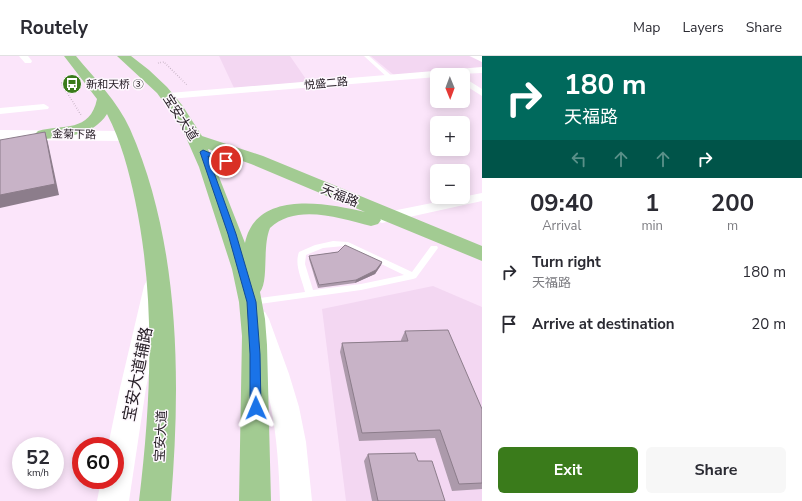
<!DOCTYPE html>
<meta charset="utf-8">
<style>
:root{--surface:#fff;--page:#f7f7f7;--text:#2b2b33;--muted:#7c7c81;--line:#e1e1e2;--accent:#3a7b1b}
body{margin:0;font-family:"Nunito Sans","Noto Sans SC",sans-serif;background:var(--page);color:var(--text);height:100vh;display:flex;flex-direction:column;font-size:15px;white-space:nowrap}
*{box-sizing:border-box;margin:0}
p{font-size:13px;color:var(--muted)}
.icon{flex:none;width:22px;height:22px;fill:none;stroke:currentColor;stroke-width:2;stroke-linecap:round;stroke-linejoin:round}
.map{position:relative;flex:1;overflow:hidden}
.side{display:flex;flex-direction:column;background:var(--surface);width:320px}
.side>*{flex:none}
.top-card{background:#00695c;color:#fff;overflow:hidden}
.needle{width:26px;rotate:179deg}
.controls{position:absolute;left:430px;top:12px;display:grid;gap:8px}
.controls a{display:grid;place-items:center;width:40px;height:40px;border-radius:6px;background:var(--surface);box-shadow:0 2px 10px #0003;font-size:20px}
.speed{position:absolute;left:12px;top:381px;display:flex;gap:8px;font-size:20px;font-weight:700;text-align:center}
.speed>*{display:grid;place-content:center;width:52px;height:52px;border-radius:50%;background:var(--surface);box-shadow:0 2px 10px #0003;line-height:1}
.speed small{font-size:10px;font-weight:400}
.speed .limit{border:6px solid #d22;background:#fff;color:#111}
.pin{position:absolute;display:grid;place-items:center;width:34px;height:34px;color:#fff;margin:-17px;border:2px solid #fff;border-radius:50%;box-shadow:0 1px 4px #0007}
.me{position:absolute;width:44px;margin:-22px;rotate:359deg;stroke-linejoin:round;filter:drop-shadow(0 0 3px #0008)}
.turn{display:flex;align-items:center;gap:14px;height:84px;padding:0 16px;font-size:18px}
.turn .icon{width:52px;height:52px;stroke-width:2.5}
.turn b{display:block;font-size:28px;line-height:34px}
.lanes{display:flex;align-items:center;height:38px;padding:0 16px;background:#0003;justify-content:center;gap:20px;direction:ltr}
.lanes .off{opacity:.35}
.eta{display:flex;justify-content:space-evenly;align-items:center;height:68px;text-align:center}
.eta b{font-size:24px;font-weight:700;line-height:28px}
.button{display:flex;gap:8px;margin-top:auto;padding:8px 16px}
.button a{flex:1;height:46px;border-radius:6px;background:var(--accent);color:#fff;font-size:16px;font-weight:700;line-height:46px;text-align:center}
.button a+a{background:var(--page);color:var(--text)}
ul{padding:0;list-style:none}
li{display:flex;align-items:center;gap:12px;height:52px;padding:0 16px}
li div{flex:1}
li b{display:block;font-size:15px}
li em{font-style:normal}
header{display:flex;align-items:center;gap:24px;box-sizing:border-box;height:56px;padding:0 20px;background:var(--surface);border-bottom:1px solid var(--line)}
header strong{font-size:19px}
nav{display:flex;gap:22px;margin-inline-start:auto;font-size:14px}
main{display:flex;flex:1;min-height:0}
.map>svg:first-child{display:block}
</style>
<header>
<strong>Routely</strong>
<nav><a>Map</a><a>Layers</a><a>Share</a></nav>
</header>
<main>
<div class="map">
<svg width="482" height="445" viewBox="0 0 482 445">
<rect width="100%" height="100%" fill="#fbe5fa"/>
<g fill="#f3d7f2">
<polygon points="219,0 290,0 308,26 234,32"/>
<polygon points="371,0 469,0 482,6 482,12 394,19"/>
<polygon points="433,230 482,251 482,445 346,445 322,253"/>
</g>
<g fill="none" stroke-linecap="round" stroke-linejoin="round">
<g stroke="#b1a0b0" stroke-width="1.5" stroke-dasharray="0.5 2" stroke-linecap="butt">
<polyline points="158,7 164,6 187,29"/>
<polyline points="64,26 61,27 81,59"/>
</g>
<g fill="#fff" fill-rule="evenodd">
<polygon points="364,0 369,0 393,21 393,23 389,23"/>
<path d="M333 185 348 186 412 216 431 190H437L438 192 416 222 413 223 361 234 252 249 249 248 248 246 249 244 252 243 305 236C302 223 294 209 299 196L315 189ZM344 190 404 219 361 228 313 234 305 208 306 199 323 192Z"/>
</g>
<g fill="#fff" fill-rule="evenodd">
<polygon points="19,0 28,0 32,5 31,7 25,7"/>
<polygon points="470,0 482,0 482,6"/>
<polygon points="482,11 482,17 437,19 437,21 169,43 164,40 169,37"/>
<polygon points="463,21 482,33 482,40 463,28"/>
<polygon points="44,48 49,51 48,53 0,58 0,52"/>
<polygon points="482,137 482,145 382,167 377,165 375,162 377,159 382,157"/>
</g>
<g fill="#fff" fill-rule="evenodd">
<polygon points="0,74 125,75 131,77 133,80 131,83 125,85 0,84"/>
<polygon points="155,222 163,224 166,230 146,332 129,445 97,445 101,424 115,424 115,390 108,390 120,332 144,230 147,224"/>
<path d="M257 254 265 256 269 263 289 318 299 351 306 386 312 445H280C279 414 277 382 271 351 265 321 255 292 245 263L249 256Z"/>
</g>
<g fill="#a2cb92" fill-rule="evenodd">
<path d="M64 0H76C95 23 118 46 130 73 180 186 181 324 171 445H139C151 346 156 243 135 144 129 115 121 85 107 58 93 80 66 81 43 83L38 81 35 78 38 75C63 68 90 77 97 43Z"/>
<path d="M117 0H131L149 14 167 31 182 49 202 80 263 100 482 190V205L380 163 381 164 378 168 371 170C340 162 296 147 270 172 262 191 269 225 260 236L265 263 267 289 271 445H239L242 280 239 246 232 213 199 111 181 70 157 37ZM208 93 251 108 365 156C327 147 256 133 245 187Z"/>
</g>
</g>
<g fill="#ac9aab">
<polygon points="338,196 382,206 381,209 375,218 355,227 318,232 309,203 309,200"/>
<polygon points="405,275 482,353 482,433 452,435 435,382 359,385 340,296 342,287 401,285 401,284"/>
<polygon points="368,398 418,405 445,445 372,445 364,405"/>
</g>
<g fill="#8c7d8b">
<polygon points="45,76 48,87 59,139 0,152 0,139"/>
<polygon points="382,206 381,209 375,218 355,227 356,224"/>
</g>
<g fill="#c8b3c7" stroke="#8c7d8b">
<polygon points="45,76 55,128 0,139 0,84"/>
<polygon points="345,189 382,206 376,214 356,224 319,229 309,200 338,196"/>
<polygon points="448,274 482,353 482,427 459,428 440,374 362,377 342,287 408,285 405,275"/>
<polygon points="415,397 418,405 432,405 445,445 378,445 368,398"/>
</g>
<polygon fill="#1a73e8" stroke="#114b97" points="203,94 229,105 226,107 208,100 236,178 256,246 260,298 261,352 260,356 256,357 252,356 250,352 250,298 247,246 228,178 200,96"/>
<defs>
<symbol id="bus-disc" viewBox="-11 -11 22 22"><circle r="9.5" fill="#3a7b1b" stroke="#fdf8fd"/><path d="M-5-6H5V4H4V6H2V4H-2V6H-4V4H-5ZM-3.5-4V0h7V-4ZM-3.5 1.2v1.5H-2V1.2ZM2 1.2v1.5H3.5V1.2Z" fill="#fff"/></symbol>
</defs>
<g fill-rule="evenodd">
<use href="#bus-disc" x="61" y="17" width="22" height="22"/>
</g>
<g text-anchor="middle" stroke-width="3" stroke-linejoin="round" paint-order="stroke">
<g font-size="11" fill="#241c24" stroke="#fdf8fd">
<text transform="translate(326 27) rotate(-5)" y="4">悦盛二路</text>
<text transform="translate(74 78) rotate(1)" y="4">金菊下路</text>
</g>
<g font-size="11" fill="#241c24" stroke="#fdf8fd" text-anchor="start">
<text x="86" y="32">新和天桥 ③</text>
</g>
<g font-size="13" fill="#241c24" stroke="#fdf8fd">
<text transform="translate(181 61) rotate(57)" y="5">宝安大道</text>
<text transform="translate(340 139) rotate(22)" y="5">天福路</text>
<text transform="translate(160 380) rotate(-87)" y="5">宝安大道</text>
</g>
<g font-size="16" fill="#241c24" stroke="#fdf8fd">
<text transform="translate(137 318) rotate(-79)" y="6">宝安大道辅路</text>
</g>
</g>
</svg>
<div class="controls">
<a><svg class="needle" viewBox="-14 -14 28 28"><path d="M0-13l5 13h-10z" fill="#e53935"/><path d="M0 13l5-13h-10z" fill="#7c7c81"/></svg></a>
<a>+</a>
<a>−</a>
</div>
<div class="speed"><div>52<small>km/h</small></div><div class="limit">60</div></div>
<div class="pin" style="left:226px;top:105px;background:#d93025"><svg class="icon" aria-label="arrive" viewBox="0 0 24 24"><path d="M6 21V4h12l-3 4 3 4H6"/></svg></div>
<svg class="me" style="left:256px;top:352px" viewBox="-20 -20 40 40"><path d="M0-17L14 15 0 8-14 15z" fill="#1a73e8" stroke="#fff" stroke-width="4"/></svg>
</div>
<section class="side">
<div class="top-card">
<div class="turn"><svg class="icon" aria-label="right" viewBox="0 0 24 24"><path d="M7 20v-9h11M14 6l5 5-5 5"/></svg><div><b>180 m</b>天福路</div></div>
<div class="lanes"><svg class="icon off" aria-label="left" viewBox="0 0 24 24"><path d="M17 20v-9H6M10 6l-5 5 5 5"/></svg><svg class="icon off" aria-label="ahead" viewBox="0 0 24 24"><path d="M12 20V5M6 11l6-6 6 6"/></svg><svg class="icon off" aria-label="ahead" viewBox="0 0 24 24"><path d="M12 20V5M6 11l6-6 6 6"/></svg><svg class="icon" aria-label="right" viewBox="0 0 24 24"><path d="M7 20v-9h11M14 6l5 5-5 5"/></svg></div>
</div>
<div class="eta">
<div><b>09:40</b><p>Arrival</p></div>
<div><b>1</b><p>min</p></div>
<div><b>200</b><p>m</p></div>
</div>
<ul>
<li><svg class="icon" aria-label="right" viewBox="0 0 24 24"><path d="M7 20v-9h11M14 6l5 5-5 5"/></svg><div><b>Turn right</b><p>天福路</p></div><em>180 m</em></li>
<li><svg class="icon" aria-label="arrive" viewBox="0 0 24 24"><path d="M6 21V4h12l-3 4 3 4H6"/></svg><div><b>Arrive at destination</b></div><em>20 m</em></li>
</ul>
<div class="button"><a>Exit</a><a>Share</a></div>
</section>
</main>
